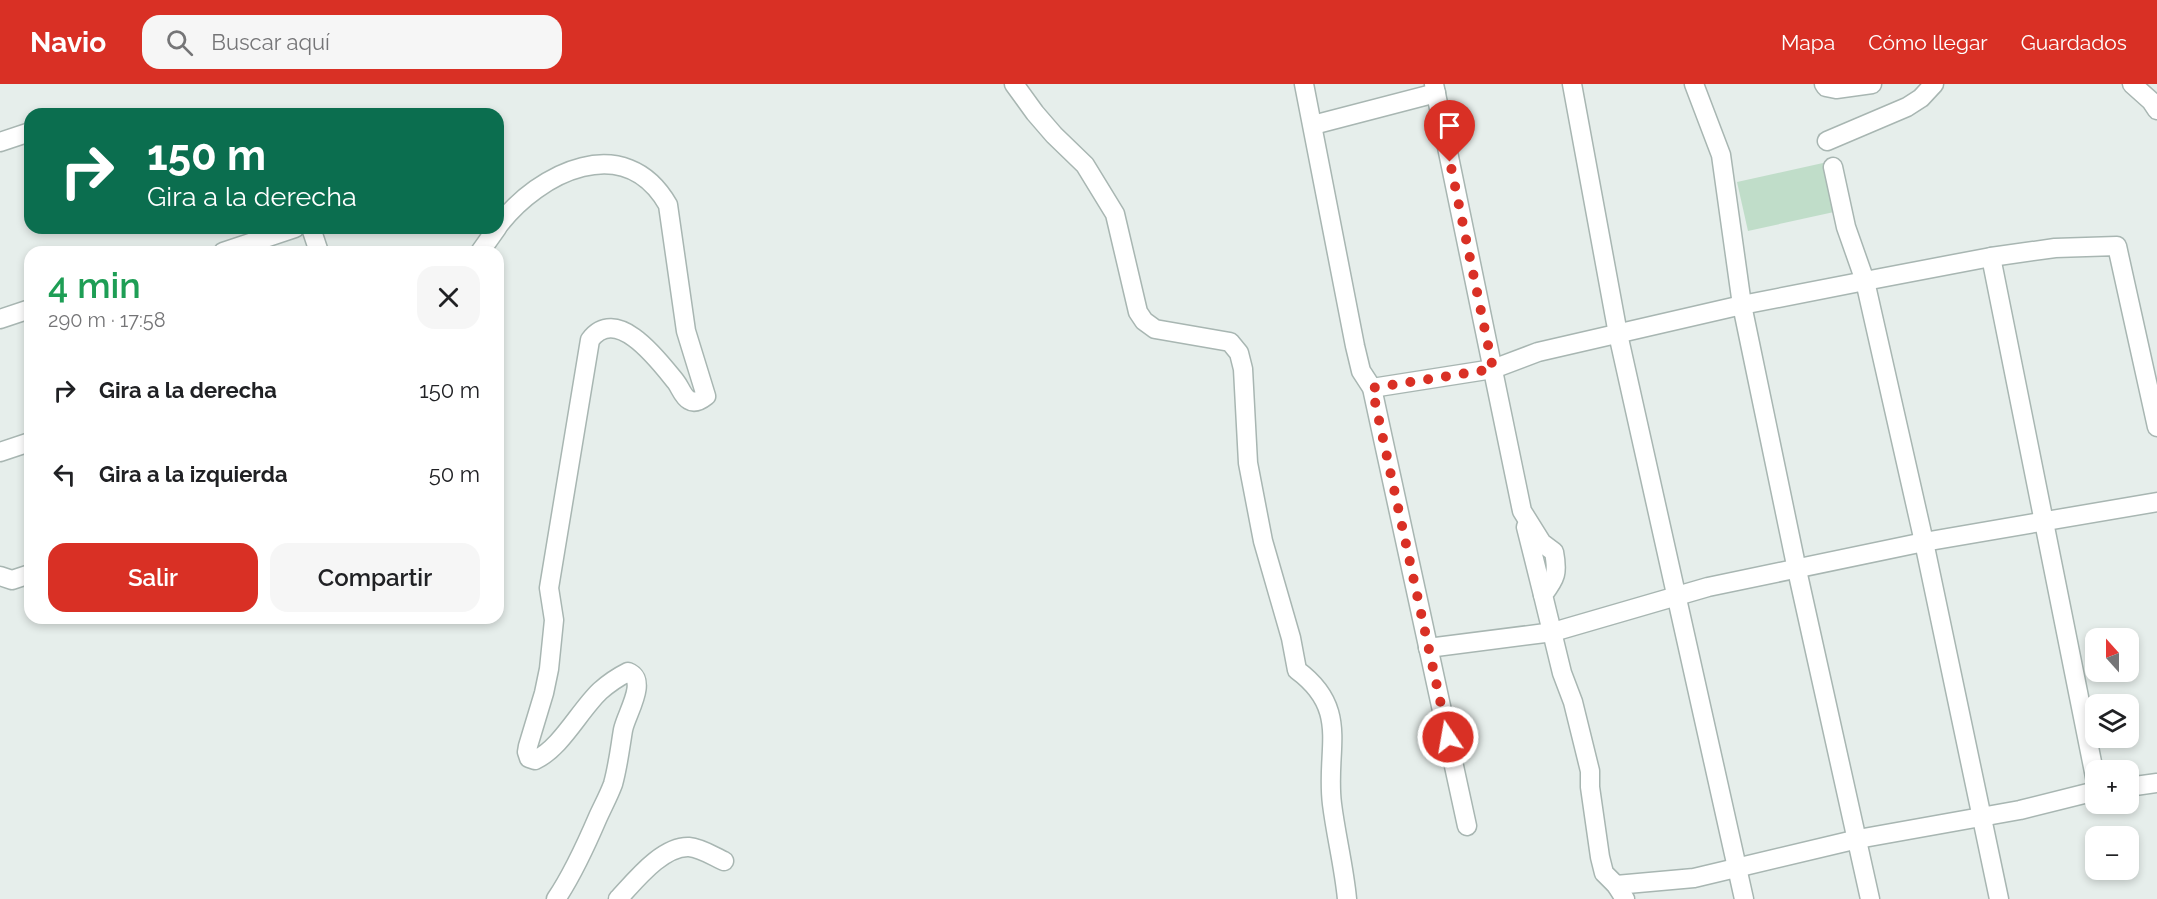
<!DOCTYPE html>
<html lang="es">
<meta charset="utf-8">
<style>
:root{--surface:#fff;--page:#f6f6f6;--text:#202124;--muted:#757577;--accent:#d93025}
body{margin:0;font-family:Raleway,sans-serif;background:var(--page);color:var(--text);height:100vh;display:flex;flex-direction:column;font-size:22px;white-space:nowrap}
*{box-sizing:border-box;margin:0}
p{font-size:20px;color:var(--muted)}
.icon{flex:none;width:33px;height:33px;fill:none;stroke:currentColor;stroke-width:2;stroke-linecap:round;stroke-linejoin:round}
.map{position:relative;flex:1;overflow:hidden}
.side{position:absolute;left:24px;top:162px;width:480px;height:378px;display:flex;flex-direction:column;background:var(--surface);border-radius:18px;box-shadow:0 3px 9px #0003}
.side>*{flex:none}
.hud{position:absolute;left:24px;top:24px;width:480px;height:126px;border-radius:18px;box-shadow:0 3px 9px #0003;background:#0b6e4f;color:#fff;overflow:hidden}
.needle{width:39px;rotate:339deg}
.controls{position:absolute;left:2085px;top:544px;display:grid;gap:12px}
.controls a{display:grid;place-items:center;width:54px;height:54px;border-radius:12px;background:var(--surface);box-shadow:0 3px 9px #0003;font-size:30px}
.pin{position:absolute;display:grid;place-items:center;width:51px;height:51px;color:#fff;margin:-62px -26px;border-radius:50% 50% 50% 0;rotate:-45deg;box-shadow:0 0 6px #0007}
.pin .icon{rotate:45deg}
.me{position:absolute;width:66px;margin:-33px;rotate:348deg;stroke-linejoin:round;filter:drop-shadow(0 0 4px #0008)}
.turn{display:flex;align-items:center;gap:21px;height:126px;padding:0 24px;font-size:27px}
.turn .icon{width:78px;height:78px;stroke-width:2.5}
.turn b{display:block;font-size:42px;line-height:51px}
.round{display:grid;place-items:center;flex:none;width:63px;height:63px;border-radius:18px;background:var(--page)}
.head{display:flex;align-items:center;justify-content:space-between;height:102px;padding:0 24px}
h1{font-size:36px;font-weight:600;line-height:45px;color:#1e9e55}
.button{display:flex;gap:12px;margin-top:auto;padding:12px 24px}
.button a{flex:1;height:69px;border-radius:18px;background:var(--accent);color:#fff;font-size:24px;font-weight:600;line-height:69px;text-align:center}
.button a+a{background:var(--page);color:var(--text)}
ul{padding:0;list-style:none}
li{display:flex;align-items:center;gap:18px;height:84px;padding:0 24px}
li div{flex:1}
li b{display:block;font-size:22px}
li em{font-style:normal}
header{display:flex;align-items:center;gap:36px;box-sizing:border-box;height:84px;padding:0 30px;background:var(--accent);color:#fff}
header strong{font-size:28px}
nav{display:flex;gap:33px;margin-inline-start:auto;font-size:21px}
.search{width:420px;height:54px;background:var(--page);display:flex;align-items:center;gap:15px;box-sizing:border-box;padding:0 21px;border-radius:18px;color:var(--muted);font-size:22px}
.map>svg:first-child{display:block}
</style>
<header>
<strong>Navio</strong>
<div class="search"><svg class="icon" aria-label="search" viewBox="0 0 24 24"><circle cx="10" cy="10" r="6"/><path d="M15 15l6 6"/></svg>Buscar aquí</div>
<nav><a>Mapa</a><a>Cómo llegar</a><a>Guardados</a></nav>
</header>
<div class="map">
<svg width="2157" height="815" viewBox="0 0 2157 815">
<rect width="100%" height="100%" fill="#e6eeeb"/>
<polygon fill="#c0ddc9" points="1823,79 1834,128 1748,147 1737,98"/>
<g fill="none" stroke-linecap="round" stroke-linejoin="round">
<defs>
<g id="minor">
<path d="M1014 0 1035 29 1054 51 1085 81 1115 130 1138 228 1144 237 1155 245 1230 258 1239 269 1243 285 1248 379 1263 457 1291 554 1297 586C1351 626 1325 665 1332 720 1336 752 1344 783 1347 815"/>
<polyline points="1304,0 1355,262 1361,287 1372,304 1467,742"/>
<path d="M1434 0 1522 427 1542 459 1554 468C1558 489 1556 494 1543 511L1562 589 1573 618 1590 687V703L1600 773 1604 789 1616 801 1625 815"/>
<polyline points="1572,0 1618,250 1744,815"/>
<polyline points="1694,0 1721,71 1742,221 1797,486 1870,815"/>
<polyline points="1824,0 1826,3 1836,5 1872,0"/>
<polyline points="2132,0 2151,17 2157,26"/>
<polyline points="1313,41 1436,9"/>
<polyline points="1827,57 1907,23 1921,14 1934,0"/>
<polyline points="0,58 30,48"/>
<polyline points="1833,83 1846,143 1865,197 1924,458 1999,815"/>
<path d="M498 142C539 88 625 46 668 121L686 247 706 312C701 316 695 320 689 316 683 313 680 303 676 298 659 277 617 220 590 256L549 504 554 536 549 585 544 609 528 662 527 668 529 674 535 676C561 664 579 627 600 607 609 599 618 593 628 588 649 596 626 630 623 646 620 664 618 682 613 700 609 711 603 722 598 733 586 761 573 790 556 815"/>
<polyline points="311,144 319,168"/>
<polyline points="223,168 295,144"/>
<polyline points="480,168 497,144"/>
<polyline points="1991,173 2096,698"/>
<polyline points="0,235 30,225"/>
<polyline points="1372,304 1493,285 1538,268 1742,221 1865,197 1991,173 2055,164 2117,162 2157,343"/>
<polyline points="0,368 30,358"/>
<polyline points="1526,443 1543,511"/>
<polyline points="0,492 12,496 30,490"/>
<polyline points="1428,564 1553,548 1708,503 1924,458 2157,418"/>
<polyline points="2128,703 2157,699"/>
<polyline points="1616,801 1694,794 1858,755 2020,726 2096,707"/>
<path d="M618 815C635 797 662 762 689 763 701 764 713 772 724 777"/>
</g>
</defs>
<use href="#minor" stroke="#a8b6b2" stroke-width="21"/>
<use href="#minor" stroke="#fff" stroke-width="18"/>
</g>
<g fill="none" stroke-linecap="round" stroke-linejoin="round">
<polyline stroke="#d93025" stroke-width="10" stroke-dasharray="0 18" points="1448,653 1372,304 1493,285 1450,78"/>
</g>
</svg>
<div class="controls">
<a><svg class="needle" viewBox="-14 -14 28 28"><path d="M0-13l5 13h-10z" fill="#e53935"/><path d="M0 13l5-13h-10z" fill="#757577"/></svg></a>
<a><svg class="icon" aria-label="layers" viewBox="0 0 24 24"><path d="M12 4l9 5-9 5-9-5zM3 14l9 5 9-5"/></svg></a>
<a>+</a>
<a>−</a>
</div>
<div class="pin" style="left:1450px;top:78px;background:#d93025"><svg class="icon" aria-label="arrive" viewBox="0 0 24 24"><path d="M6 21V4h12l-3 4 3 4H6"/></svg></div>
<svg class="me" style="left:1448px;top:653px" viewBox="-20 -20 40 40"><circle r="17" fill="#d93025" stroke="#fff" stroke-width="3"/><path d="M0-11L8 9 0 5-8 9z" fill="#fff"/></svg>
<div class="hud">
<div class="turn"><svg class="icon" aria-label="right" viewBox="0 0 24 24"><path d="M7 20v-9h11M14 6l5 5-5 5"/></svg><div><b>150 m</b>Gira a la derecha</div></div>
</div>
<section class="side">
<div class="head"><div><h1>4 min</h1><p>290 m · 17:58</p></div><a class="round"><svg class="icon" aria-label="close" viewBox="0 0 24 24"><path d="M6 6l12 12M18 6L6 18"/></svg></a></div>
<ul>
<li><svg class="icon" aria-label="right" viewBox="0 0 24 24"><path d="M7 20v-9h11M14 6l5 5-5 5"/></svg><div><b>Gira a la derecha</b></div><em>150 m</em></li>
<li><svg class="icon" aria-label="left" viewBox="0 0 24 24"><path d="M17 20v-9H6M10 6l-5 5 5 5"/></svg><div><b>Gira a la izquierda</b></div><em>50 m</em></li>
</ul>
<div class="button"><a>Salir</a><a>Compartir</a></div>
</section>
</div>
